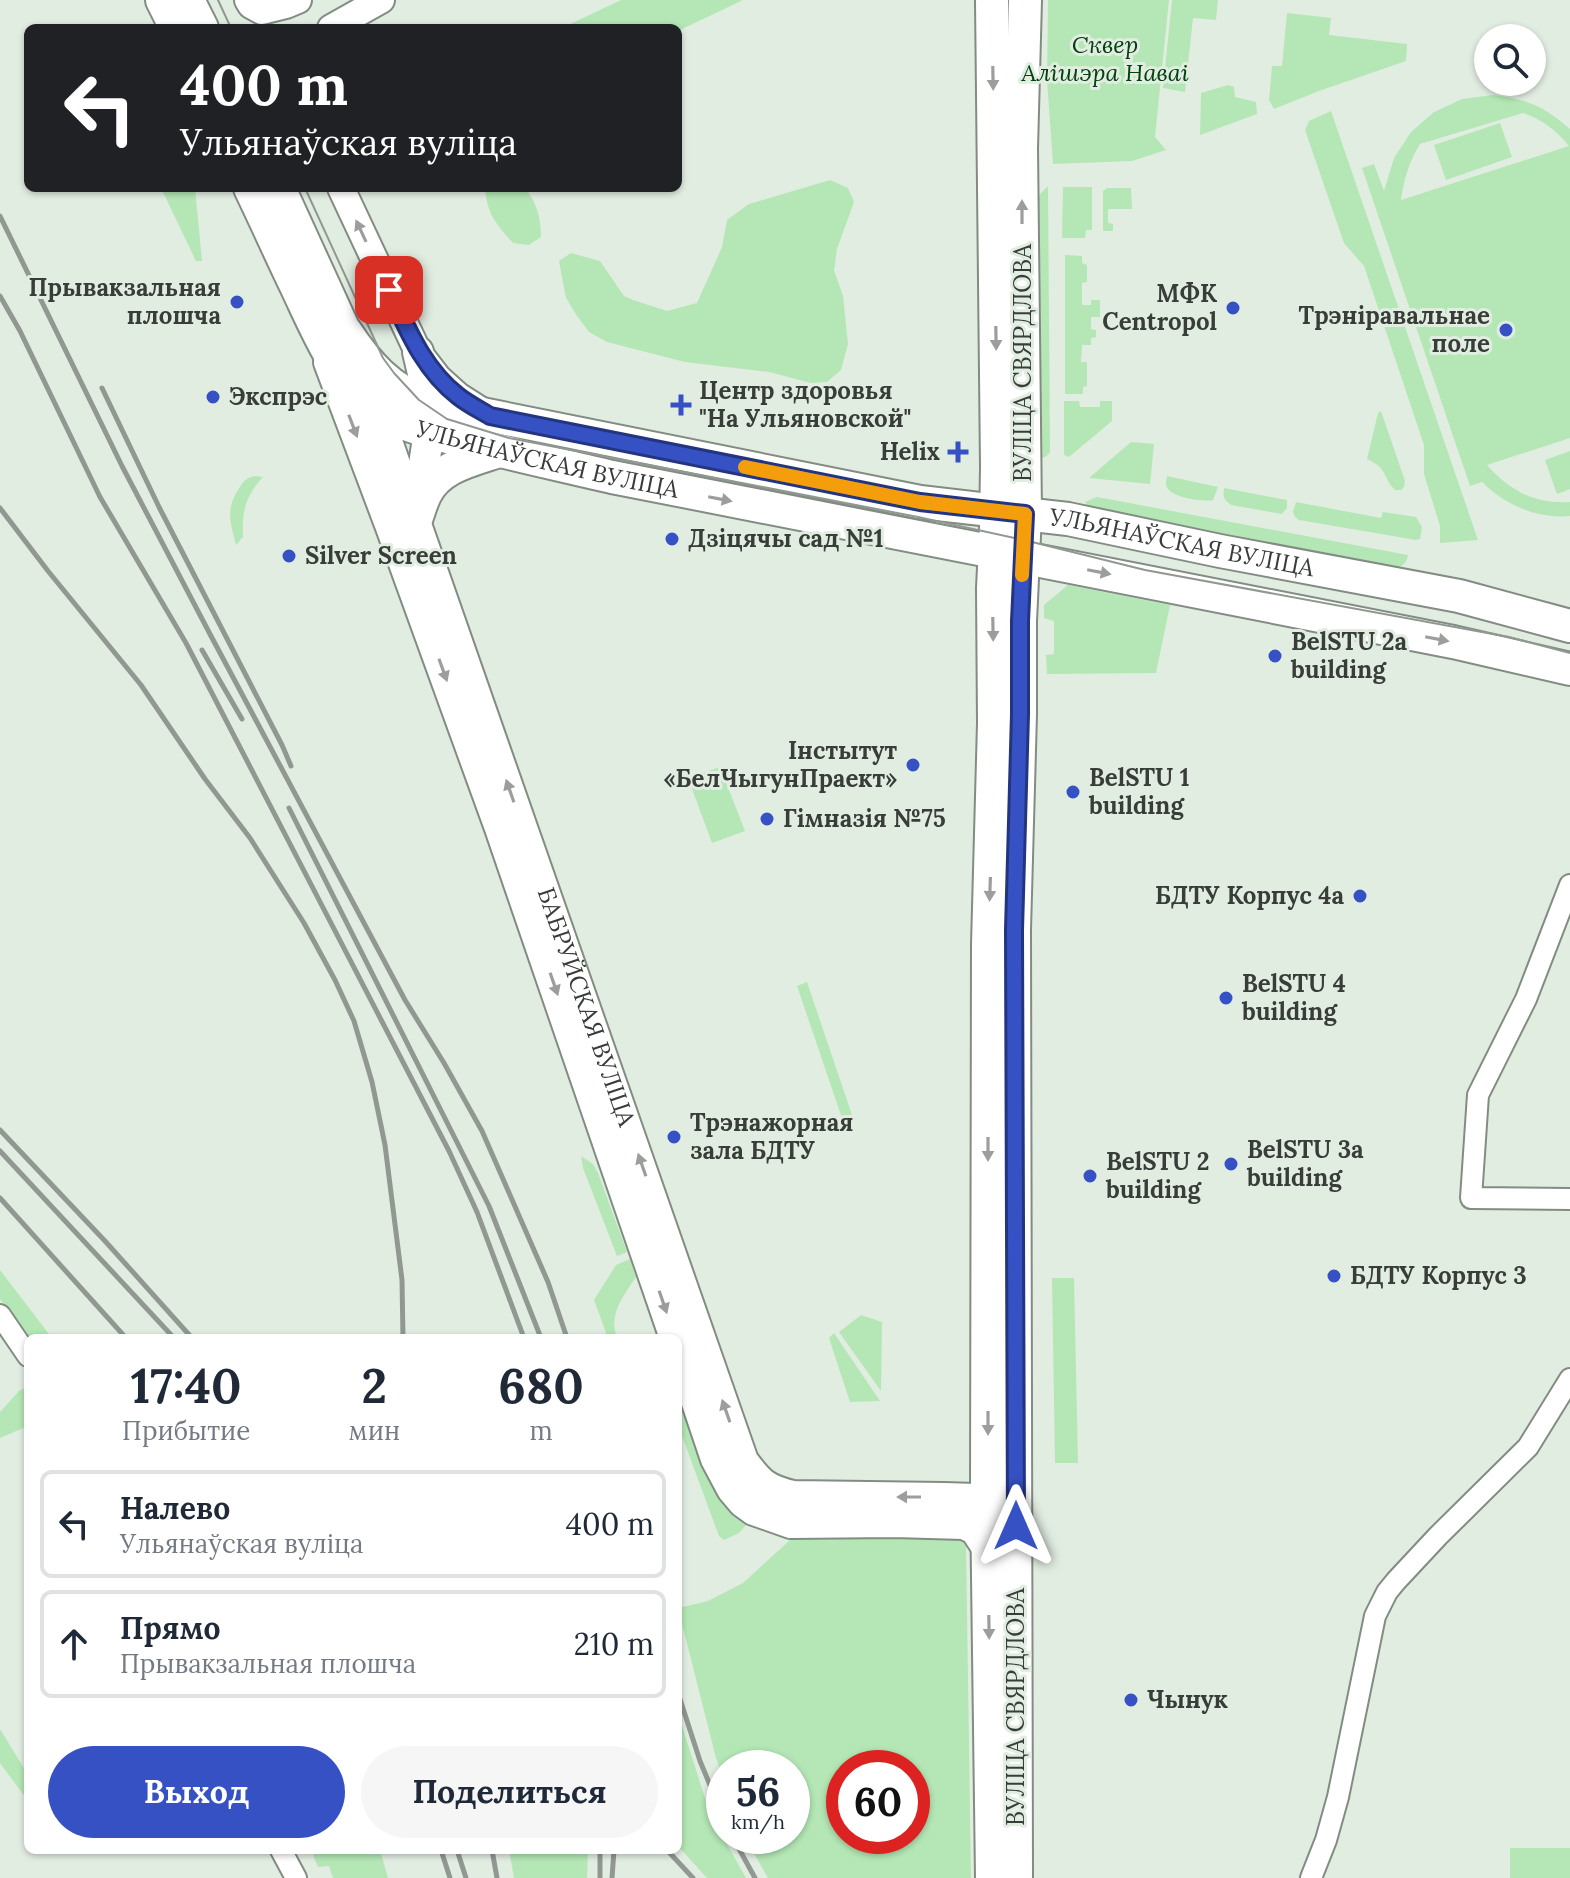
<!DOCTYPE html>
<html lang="ru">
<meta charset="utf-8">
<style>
:root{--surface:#fff;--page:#f6f6f7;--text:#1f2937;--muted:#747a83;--line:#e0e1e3;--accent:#3651c3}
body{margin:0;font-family:Lora,serif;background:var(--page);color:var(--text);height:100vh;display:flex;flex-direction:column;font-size:30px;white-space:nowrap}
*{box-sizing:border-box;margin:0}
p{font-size:26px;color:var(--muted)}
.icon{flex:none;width:44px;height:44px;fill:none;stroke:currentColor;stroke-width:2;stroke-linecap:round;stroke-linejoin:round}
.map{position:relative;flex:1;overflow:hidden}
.sheet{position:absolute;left:24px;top:1334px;width:658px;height:520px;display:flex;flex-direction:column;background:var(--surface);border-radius:12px;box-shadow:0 2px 6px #0004}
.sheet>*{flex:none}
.hud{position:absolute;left:24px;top:24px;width:658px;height:168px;border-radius:12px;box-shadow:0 2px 6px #0004;background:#202124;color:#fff;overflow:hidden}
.fabs{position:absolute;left:1474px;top:24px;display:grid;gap:16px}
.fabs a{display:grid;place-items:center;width:72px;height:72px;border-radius:50%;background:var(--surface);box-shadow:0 2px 6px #0004;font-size:40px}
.speed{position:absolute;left:706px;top:1750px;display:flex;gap:16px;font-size:40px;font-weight:700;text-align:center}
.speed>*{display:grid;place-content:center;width:104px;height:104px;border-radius:50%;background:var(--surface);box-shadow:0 2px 6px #0004;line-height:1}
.speed small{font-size:20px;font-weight:400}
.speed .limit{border:12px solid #d22;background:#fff;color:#111}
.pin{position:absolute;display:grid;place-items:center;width:68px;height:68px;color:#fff;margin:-34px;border-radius:16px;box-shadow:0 4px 12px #0006}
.me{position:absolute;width:88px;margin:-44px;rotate:0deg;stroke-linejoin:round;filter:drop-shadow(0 0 6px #0008)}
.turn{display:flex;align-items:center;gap:28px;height:168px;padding:0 24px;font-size:36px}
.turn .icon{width:104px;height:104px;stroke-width:2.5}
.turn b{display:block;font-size:56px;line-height:68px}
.eta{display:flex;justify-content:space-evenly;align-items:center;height:136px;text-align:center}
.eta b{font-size:48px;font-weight:800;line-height:56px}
.primary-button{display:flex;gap:16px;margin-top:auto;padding:16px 24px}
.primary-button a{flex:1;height:92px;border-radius:48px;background:var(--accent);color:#fff;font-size:32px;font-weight:800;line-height:92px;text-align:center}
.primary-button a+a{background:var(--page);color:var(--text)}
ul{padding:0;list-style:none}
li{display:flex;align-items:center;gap:24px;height:108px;margin:0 16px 12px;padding:0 8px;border:4px solid var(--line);border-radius:12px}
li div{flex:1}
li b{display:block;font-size:30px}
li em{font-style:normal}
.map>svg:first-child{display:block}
</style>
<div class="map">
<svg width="1570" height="1878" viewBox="0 0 1570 1878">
<rect width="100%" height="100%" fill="#e2ede2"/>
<g fill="#b4e7b5" fill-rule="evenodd">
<polygon points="621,0 743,0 678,31 678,28 567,28 566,26"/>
<polygon points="1048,0 1169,0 1155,137 1166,150 1132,161 1053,164 1047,80"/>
<polygon points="1172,0 1218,0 1216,20 1193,18 1185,92 1163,88"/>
<polygon points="1287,13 1331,18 1329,35 1407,44 1406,61 1319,91 1274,109 1269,100 1272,66 1282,66"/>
<polygon points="1228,85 1234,87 1235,97 1256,102 1257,114 1200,135 1201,93"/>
<path d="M1493 95C1528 100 1543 105 1570 129V438L1487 465C1510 491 1535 504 1570 502V516C1537 519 1505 505 1482 482L1470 486 1362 168 1374 164 1384 191 1394 158 1411 132 1434 112 1462 99ZM1523 113C1542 120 1556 130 1569 146L1401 200C1404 179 1409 162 1420 144Z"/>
<polygon points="1331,111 1478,540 1440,543 1440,526 1424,474 1424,445 1364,266 1344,243 1305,130 1309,121"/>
<polygon points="1500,123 1512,157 1446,180 1434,145"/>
<polygon points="830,180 848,188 854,202 837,249 834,270 843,296 848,344 841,370 827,382 811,383 769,372 685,362 607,342 589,332 577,316 566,298 559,261 571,253 600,261 624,296 633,300 667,311 697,303 722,247 727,220 749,204"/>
<path d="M1048 186 1050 452C1046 458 1043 458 1036 458V203L1040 194Z"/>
<polygon points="1063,187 1092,187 1092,230 1086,230 1085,238 1062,238"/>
<polygon points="161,188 195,188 202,261 196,261"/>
<path d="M485 188H525C537 203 541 218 541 237L529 245 513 243C496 224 487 214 485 188Z"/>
<polygon points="1107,188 1131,188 1132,209 1108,209 1108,223 1113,224 1113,231 1103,231 1103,191"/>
<polygon points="1065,255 1082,256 1082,263 1087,265 1087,282 1082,283 1082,305 1091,305 1091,300 1100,300 1100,317 1091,317 1091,329 1096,330 1096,337 1091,338 1091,345 1082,345 1081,362 1087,362 1087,386 1083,387 1083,394 1065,394"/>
<polygon points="1064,401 1079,401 1080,407 1100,407 1100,401 1112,401 1112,421 1069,457 1064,455"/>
<path d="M1381 411 1405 481 1404 487 1401 490H1395C1382 477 1388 468 1367 459L1378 413Z"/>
<polygon points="1131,442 1154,444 1150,484 1089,478"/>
<polygon points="1570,451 1570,489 1557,494 1545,460"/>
<path d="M255 476 263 477C245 497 242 510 243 537L236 545C230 521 225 509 240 487 244 480 247 478 255 476Z"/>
<path d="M1167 476 1218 487 1213 500C1202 502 1175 498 1168 489 1165 485 1166 481 1167 476Z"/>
<path d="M1224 488 1287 500V508L1282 514 1231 505C1223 499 1223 497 1224 488Z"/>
<path d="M1097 497 1408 555C1406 568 1395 569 1384 570L1087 506 1085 502Z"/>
<polygon points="1296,502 1381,518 1383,512 1416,517 1422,527 1420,539 1416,540 1299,520 1295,517 1293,512"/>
<polygon points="1068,585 1170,605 1156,673 1047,674 1046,655 1054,654 1054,621 1044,618 1044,605"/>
<polygon points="720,767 745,831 712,843 688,778"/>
<polygon points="807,982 853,1118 843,1121 797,986"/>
<polygon points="581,1156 593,1164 598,1173 627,1252 617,1256 583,1168"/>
<path d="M630 1259 636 1277C623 1297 608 1314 617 1338H608L594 1300 616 1265Z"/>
<polygon points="0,1270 52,1338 28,1338 28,1340 0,1299"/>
<polygon points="1052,1278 1074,1278 1078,1463 1055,1463"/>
<polygon points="861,1315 882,1322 881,1391 839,1332"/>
<polygon points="834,1333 880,1401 850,1402 829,1338"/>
<polygon points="28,1386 28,1426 0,1438 0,1412 19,1391"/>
<polygon points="678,1390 747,1524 739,1533 724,1540 719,1536 678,1425"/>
<path d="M955 1537 961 1539 966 1544 971 1878H768L744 1836H792V1768H724V1781L716 1758 678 1608 708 1601 743 1583 790 1540ZM844 1768H912V1836H844Z"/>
<polygon points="678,1713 710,1814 746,1878 707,1878 678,1846"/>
<polygon points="0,1729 28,1775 28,1801 0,1763"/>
<rect x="1510" y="1848" width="60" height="30"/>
<polygon points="323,1850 380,1850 388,1878 333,1878 329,1866 318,1867 313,1855"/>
<polygon points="509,1850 588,1850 587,1878 514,1878"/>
</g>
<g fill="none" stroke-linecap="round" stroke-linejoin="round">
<defs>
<g id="minor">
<polyline points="1570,885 1526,999 1478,1095 1471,1198 1570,1199"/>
<polyline points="0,1315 28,1356"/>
<polyline points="281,1850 296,1878"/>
<polyline points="1311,1878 1326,1840 1338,1797 1375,1616 1387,1592 1396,1581 1438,1536 1528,1447 1570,1379"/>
</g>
<g id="tertiary">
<polyline points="248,0 251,5 262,11 286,5 298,0"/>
<polyline points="331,28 381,0"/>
<polyline points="341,188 418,352 438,378 458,396 480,410"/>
</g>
<g id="secondary">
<polyline points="329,362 391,527 500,828 675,1338"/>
<path id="s1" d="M375 407C499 758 623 1109 743 1461 759 1483 766 1490 793 1496L944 1498 1009 1500"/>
<polyline points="417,510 429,432 425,382 418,352"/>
<polyline points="678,1346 716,1459 732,1489 743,1502 754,1510 791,1523 894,1522 964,1524 975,1529 988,1549"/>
</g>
<g id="primary">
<polyline points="162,0 176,28"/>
<polyline points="188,0 202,28"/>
<path id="s2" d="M250 188C266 221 281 255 297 288 314 324 333 370 363 398 390 423 428 432 463 441 512 455 562 465 612 477L1453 642 1570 669"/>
<polyline points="279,188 354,352"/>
<path id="s3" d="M346 332C367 364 390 390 427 403L920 502 1068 519 1220 551 1459 596 1570 626"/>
<path d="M416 519C419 512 421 503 425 495 438 467 472 460 499 451"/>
<polyline points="992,1878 987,1500 988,945 994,723 993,588 996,527 997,467 992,0"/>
<polyline points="1016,1878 1014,930 1020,714 1020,621 1025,514 1021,148 1025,0"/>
</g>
</defs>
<use href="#minor" stroke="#828c82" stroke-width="24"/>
<use href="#tertiary" stroke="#828c82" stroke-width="30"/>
<use href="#secondary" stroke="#828c82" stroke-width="34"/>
<use href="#primary" stroke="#828c82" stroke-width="36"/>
<use href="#minor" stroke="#fff" stroke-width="20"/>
<use href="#tertiary" stroke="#fff" stroke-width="26"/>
<use href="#secondary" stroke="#fff" stroke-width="30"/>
<use href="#primary" stroke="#fff" stroke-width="32"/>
<g stroke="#919891" stroke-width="2">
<polyline points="218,0 231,28"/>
<polyline points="305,188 383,358 394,373 419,400 447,419 509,438 918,517 1024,540 1145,570 1509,637 1570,653"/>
</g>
<g stroke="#919891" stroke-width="5">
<polyline points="0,216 122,466 211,636 405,1000 444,1063 482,1131 548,1282 567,1338"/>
<polyline points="0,296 20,331 100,497 186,643 449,1151 477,1212 524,1338"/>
<polyline points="102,388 159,507 282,745 291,766"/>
<polyline points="0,508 48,571 141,685 205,779 250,838 304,923 335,980 354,1021 372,1082 385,1145 402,1280 403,1338"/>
<polyline points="202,650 242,719"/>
<polyline points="289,808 489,1206 541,1338"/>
<polyline points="0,1130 105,1241 192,1338"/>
<polyline points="0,1151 174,1338"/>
<polyline points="0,1198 126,1338"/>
<polyline points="678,1693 700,1761 724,1819"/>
<polyline points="732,1836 755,1878"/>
<polyline points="441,1850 450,1878"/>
<polyline points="457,1850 466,1878"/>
<polyline points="492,1850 497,1878"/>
<polyline points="667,1850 693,1878"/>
<polyline points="600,1878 600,1850"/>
<polyline points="612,1878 614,1850"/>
</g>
</g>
<defs><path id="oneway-solid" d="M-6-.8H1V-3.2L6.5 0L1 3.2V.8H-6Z" transform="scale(2)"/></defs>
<g fill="#9c9e9c">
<use href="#oneway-solid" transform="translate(993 78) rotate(89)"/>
<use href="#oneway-solid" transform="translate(1022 212) rotate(-90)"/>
<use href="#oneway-solid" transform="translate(361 231) rotate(-115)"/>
<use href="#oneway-solid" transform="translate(996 338) rotate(89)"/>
<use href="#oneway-solid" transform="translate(353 426) rotate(69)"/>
<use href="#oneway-solid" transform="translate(720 499) rotate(11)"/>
<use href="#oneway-solid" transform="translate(1099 572) rotate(11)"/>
<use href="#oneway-solid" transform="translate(993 629) rotate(89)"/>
<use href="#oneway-solid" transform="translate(1437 639) rotate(11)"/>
<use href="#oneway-solid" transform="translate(443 670) rotate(70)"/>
<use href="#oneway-solid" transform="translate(510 791) rotate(-109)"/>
<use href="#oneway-solid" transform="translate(990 889) rotate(92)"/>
<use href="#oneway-solid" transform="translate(554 984) rotate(71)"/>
<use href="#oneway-solid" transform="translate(988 1149) rotate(90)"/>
<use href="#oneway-solid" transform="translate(642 1165) rotate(-109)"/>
<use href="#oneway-solid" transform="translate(663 1302) rotate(71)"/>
<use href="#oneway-solid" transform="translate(726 1411) rotate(-109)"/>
<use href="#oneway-solid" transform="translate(988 1423) rotate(90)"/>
<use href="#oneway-solid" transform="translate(909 1497) rotate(-180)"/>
<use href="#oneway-solid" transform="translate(989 1627) rotate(89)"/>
</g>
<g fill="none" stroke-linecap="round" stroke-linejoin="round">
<defs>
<path id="route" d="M389 290C407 328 423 369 458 396 468 404 480 410 490 416L920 502 1025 514 1020 621V714L1014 930 1016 1526"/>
</defs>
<use href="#route" stroke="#23357f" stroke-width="20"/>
<use href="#route" stroke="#3651c3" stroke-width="14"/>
<polyline stroke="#f59e0b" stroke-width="14" points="745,467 920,502 1025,514 1022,575"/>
</g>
<g fill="#3651c3" stroke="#e2ede2" stroke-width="3">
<circle cx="237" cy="302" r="8"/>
<circle cx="1233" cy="308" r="8"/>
<circle cx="1506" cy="330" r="8"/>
<circle cx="213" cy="397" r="8"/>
<path d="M677 393h8v8h8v8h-8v8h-8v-8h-8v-8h8z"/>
<path d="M954 440h8v8h8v8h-8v8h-8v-8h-8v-8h8z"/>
<circle cx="672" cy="539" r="8"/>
<circle cx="289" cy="556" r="8"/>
<circle cx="1275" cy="656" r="8"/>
<circle cx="913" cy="765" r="8"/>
<circle cx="1073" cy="792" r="8"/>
<circle cx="767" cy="819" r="8"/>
<circle cx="1360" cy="896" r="8"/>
<circle cx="1226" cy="998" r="8"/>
<circle cx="674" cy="1137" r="8"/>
<circle cx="1231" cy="1164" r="8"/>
<circle cx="1090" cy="1176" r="8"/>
<circle cx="1334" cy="1276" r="8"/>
<circle cx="1131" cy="1700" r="8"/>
</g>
<g text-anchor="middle" stroke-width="6" stroke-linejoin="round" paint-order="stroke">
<g font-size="24" font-style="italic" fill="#02420e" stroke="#e2ede2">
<text x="1105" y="53">Сквер<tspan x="1105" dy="28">Алішэра Наваі</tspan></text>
</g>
<g font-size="24" font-weight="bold" fill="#393d39" stroke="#e2ede2" text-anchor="start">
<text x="221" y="296" text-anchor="end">Прывакзальная<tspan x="221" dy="28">плошча</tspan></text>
<text x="1217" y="302" text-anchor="end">МФК<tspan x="1217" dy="28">Centropol</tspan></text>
<text x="1490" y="324" text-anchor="end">Трэніравальнае<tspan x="1490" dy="28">поле</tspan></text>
<text x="699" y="399">Центр здоровья<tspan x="699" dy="28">"На Ульяновской"</tspan></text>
<text x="229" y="405">Экспрэс</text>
<text x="940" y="460" text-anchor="end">Helix</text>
<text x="688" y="547">Дзіцячы сад №1</text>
<text x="305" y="564">Silver Screen</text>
<text x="1291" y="650">BelSTU 2a<tspan x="1291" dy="28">building</tspan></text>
<text x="897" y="759" text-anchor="end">Інстытут<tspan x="897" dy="28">«БелЧыгунПраект»</tspan></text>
<text x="1089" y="786">BelSTU 1<tspan x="1089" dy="28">building</tspan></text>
<text x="783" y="827">Гімназія №75</text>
<text x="1344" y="904" text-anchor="end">БДТУ Корпус 4а</text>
<text x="1242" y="992">BelSTU 4<tspan x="1242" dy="28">building</tspan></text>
<text x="690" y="1131">Трэнажорная<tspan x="690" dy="28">зала БДТУ</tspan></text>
<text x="1247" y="1158">BelSTU 3a<tspan x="1247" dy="28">building</tspan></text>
<text x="1106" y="1170">BelSTU 2<tspan x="1106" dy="28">building</tspan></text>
<text x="1350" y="1284">БДТУ Корпус 3</text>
<text x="1147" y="1708">Чынук</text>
</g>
<g font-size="24" fill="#393d39" stroke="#e2ede2">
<text transform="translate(1023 363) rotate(-90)" y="8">ВУЛІЦА СВЯРДЛОВА</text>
<text dy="8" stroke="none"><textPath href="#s2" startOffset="436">УЛЬЯНАЎСКАЯ ВУЛІЦА</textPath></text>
<text dy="8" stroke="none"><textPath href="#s3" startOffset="878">УЛЬЯНАЎСКАЯ ВУЛІЦА</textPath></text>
<text dy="8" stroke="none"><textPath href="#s1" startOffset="636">БАБРУЙСКАЯ ВУЛІЦА</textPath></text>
<text transform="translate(1016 1707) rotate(-90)" y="8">ВУЛІЦА СВЯРДЛОВА</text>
</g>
</g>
</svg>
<div class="fabs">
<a><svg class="icon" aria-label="search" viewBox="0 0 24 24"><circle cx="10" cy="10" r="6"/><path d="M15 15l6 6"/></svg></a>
</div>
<div class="speed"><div>56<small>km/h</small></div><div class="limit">60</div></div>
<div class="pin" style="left:389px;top:290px;background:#d93025"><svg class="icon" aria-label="arrive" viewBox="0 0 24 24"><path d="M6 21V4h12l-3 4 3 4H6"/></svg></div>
<svg class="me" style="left:1016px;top:1526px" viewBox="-20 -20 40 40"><path d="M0-17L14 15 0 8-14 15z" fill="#3651c3" stroke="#fff" stroke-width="4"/></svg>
<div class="hud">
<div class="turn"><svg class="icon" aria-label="left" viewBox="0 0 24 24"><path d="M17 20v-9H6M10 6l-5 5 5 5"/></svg><div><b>400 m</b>Ульянаўская вуліца</div></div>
</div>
<section class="sheet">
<div class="eta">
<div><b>17:40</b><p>Прибытие</p></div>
<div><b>2</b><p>мин</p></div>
<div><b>680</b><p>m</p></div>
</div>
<ul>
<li><svg class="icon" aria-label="left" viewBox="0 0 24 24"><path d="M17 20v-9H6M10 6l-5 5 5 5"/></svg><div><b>Налево</b><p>Ульянаўская вуліца</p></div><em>400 m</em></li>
<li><svg class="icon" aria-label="ahead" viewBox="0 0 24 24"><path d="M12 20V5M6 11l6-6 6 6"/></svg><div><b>Прямо</b><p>Прывакзальная плошча</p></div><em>210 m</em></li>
</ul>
<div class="primary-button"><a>Выход</a><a>Поделиться</a></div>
</section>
</div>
